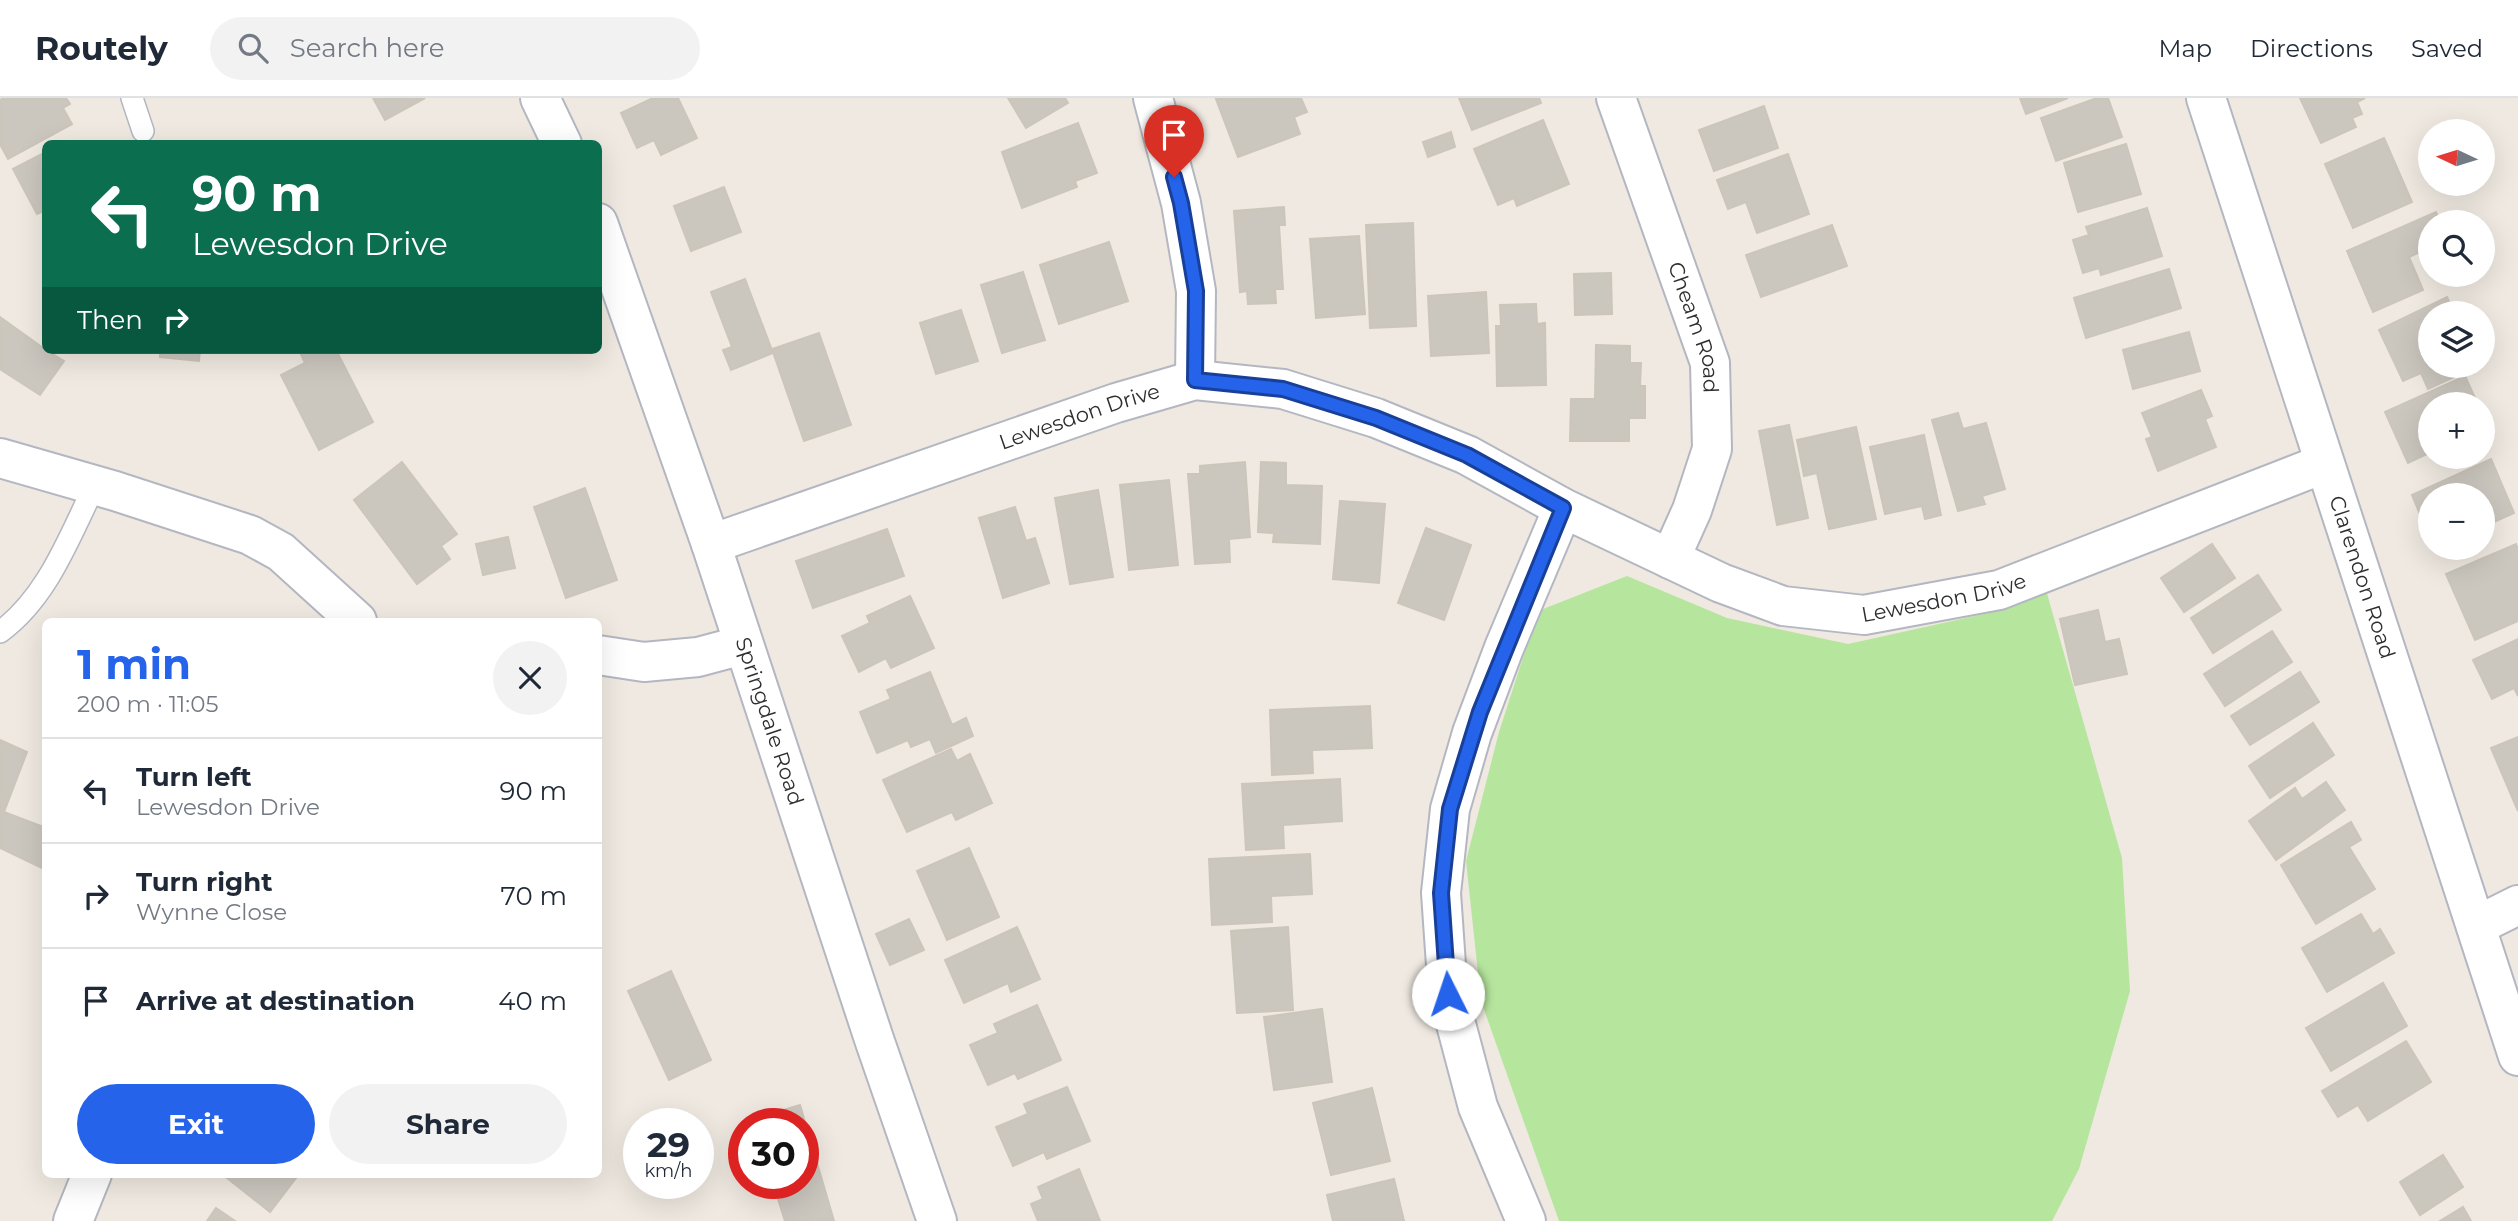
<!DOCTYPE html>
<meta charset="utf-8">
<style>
:root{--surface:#fff;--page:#f2f2f3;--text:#1f2937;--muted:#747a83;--line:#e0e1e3;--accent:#2563eb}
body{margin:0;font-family:Montserrat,sans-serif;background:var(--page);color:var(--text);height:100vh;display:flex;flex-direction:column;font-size:26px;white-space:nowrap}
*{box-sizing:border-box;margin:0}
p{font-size:23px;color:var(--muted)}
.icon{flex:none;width:38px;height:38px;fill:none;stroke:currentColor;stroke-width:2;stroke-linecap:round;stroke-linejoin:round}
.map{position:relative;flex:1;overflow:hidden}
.sheet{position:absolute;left:42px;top:520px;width:560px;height:560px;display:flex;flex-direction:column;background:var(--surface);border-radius:10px;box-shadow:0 7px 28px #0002}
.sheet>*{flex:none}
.top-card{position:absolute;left:42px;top:42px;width:560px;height:214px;border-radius:10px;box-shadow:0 7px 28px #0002;background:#0b6e4f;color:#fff;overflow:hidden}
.needle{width:46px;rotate:274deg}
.fabs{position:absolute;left:2418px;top:21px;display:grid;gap:14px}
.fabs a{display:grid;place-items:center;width:77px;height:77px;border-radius:50%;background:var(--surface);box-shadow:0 7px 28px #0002;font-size:35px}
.speed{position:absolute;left:623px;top:1010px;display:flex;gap:14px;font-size:35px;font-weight:700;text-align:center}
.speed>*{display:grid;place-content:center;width:91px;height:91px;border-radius:50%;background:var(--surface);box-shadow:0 7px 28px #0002;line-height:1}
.speed small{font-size:18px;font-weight:400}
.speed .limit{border:10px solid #d22;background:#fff;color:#111}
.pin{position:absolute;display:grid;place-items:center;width:60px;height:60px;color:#fff;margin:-72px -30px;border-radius:50% 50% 50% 0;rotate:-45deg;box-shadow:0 0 7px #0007}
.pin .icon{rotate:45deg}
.me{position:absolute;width:77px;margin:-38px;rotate:356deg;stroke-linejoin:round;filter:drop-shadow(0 0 5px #0008)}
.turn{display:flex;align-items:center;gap:24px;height:147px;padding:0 35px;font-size:32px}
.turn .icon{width:91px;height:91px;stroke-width:2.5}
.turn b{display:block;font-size:49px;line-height:60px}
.then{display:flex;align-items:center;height:66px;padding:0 35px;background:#0003;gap:14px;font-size:26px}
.round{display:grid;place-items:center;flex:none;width:74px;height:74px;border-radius:37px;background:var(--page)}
.head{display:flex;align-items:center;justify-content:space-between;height:119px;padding:0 35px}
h1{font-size:42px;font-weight:700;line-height:52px;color:var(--accent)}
.button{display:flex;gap:14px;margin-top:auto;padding:14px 35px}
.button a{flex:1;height:80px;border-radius:42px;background:var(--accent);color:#fff;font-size:28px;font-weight:700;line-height:80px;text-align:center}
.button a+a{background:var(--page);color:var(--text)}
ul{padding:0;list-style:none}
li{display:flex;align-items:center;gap:21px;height:105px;padding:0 35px;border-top:2px solid var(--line)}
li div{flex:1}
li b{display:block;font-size:26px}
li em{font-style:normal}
header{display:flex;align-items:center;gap:42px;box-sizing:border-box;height:98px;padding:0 35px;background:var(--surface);border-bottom:2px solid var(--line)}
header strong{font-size:33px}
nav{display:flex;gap:38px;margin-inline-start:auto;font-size:24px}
.search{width:490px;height:63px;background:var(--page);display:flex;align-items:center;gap:18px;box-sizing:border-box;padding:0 24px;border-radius:38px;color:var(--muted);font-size:26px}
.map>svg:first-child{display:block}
</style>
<header>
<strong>Routely</strong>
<div class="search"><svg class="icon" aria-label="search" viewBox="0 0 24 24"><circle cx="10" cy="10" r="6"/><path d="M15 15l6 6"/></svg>Search here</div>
<nav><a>Map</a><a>Directions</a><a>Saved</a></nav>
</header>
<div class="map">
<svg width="2518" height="1123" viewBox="0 0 2518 1123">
<rect width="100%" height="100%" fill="#efe9e1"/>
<polygon fill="#b6e59e" points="1627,478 1727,520 1848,546 2002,512 2046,492 2122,760 2130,893 2079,1071 2052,1123 1559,1123 1481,903 1466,763 1499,634 1538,513"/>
<g fill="#cbc7bf" stroke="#cbc5ba" stroke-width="2">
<polygon points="4,0 66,0 70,6 63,10 72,26 8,61 0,46 0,2"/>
<polygon points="373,0 425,0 385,22"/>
<polygon points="653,0 678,0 697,40 661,57 654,42 637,50 621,15"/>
<polygon points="1008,0 1065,0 1068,5 1026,30"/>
<polygon points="1301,0 1307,14 1294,19 1300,36 1238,59 1216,1"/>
<polygon points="1459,0 1539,0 1541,5 1472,32"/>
<polygon points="2020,0 2068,0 2026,16"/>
<polygon points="2097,0 2108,0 2122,39 2056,63 2041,20"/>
<polygon points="2300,0 2365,0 2357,4 2362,16 2352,20 2356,29 2321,45"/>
<polygon points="1764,8 1778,50 1714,73 1699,32"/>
<polygon points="1543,22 1569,86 1517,108 1514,100 1498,107 1474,51"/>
<polygon points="1078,25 1097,75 1075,83 1077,89 1022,110 1002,54"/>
<polygon points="1451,34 1455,49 1428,59 1423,44"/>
<polygon points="2384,40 2412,104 2353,130 2325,66"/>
<polygon points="2126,46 2141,96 2078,114 2064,65"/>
<polygon points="46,54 46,112 37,116 13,71"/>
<polygon points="1788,56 1809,116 1757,135 1746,104 1728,111 1717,82"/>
<polygon points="724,89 741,134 691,153 674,108"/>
<polygon points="1284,109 1285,127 1279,127 1283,191 1275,191 1276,205 1248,206 1247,193 1240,194 1234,113"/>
<polygon points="2147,110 2162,158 2101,177 2099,170 2083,175 2073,142 2089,137 2086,129"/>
<polygon points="2436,114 2440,124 2431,124 2431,149 2409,159 2423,192 2373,214 2347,153"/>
<polygon points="1413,125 1416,228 1370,230 1366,127"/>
<polygon points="1832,127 1847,168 1761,199 1746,157"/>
<polygon points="1359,138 1365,216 1316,220 1310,141"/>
<polygon points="1109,144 1128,203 1059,226 1040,167"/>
<polygon points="2169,171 2181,210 2086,240 2074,200"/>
<polygon points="1023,174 1045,242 1002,255 981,187"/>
<polygon points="1611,175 1612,216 1575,217 1574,176"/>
<polygon points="745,181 773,255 731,272 723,252 732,249 711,194"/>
<polygon points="1486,194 1489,255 1431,258 1428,198"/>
<polygon points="2447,199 2454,215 2431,215 2431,268 2478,268 2428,291 2421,275 2403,283 2379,232"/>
<polygon points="1536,206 1537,226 1545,225 1546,287 1497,288 1496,228 1501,228 1500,207"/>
<polygon points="961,212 978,263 936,276 920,225"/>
<polygon points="0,219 46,252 64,263 40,297 0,271"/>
<polygon points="2189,234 2200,273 2133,291 2123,252"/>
<polygon points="819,235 851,327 804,343 772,251"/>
<polygon points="1596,247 1630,248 1630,265 1641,265 1640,288 1645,288 1645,320 1629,320 1629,343 1570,343 1571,301 1595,301"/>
<polygon points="160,252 200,252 199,263 160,259"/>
<polygon points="299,252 336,252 373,324 319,352 281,277 305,265"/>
<polygon points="2465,278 2475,300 2461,306 2431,306 2431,354 2408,365 2385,314"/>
<polygon points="2201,292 2212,318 2205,321 2216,349 2158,373 2146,341 2152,339 2142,315"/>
<polygon points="1958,315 1963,331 1986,325 2005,391 1982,398 1985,406 1958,413 1932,322"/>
<polygon points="1789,327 1808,420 1777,427 1759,333"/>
<polygon points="1856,329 1876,421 1829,431 1817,375 1804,378 1797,342"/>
<polygon points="1924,337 1941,417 1925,421 1922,408 1885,416 1870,349"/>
<polygon points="2491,361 2514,415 2483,429 2483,397 2431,397 2431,417 2422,421 2412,397"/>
<polygon points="402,364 457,436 441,448 450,461 417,486 354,402"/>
<polygon points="1245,364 1250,439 1229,441 1230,464 1195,466 1188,376 1200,376 1200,368"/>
<polygon points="1261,364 1286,365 1286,387 1322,388 1320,446 1273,444 1274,435 1258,434"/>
<polygon points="1169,382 1178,467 1129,472 1120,387"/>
<polygon points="585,390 617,482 566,500 534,409"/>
<polygon points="1098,392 1113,479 1070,486 1055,400"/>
<polygon points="1340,403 1385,406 1379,485 1333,481"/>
<polygon points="1015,409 1026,443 1035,440 1049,485 1003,500 979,420"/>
<polygon points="1426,430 1471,447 1444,522 1398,505"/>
<polygon points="887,431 904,478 813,510 796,463"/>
<polygon points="508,439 515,470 483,477 476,446"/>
<polygon points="2212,446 2235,480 2184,514 2161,480"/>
<polygon points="2516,446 2518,451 2518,523 2475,542 2446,476"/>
<polygon points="2258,477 2281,512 2213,555 2191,520"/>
<polygon points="910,498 934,550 891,570 886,560 859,574 842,538 870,525 867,518"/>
<polygon points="2098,512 2105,544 2119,541 2127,576 2075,587 2060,521"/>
<polygon points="2272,533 2292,564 2225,608 2204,576"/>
<polygon points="2518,541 2518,598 2514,590 2492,601 2473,562"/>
<polygon points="930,574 952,627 966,620 973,638 936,655 930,641 911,649 908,642 877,655 860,614 891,601 887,592"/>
<polygon points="2300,574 2319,604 2250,647 2231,618"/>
<polygon points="1370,608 1372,650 1312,652 1313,675 1272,677 1270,612"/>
<polygon points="2313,625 2334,657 2270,700 2249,668"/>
<polygon points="2518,639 2518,713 2491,650"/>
<polygon points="0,642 27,654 4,714 46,730 46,772 0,750"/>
<polygon points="951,651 957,663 970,656 992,705 956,722 952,714 907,734 883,682"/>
<polygon points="1340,681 1342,723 1283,727 1284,750 1246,752 1242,686"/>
<polygon points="2326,684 2345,712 2276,762 2249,723 2295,690 2302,701"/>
<polygon points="2351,724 2361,742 2349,749 2375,791 2316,826 2281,767"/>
<polygon points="969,750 999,819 947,842 917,773"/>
<polygon points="1310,756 1312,796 1271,798 1272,824 1212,827 1209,761"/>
<polygon points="2361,816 2373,836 2380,831 2394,855 2327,894 2302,850"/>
<polygon points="909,821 924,852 890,867 876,836"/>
<polygon points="1017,829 1040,881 1011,894 1008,885 964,905 945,862"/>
<polygon points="1288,829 1293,912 1237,915 1231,833"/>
<polygon points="671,873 711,962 669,982 628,893"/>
<polygon points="2383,885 2407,928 2331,973 2306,930"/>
<polygon points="1037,907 1061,962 1018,981 1015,975 988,987 970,947 998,935 994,926"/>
<polygon points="1322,911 1332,984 1274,992 1264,919"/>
<polygon points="2406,943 2431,984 2368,1023 2358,1007 2338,1019 2322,993"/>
<polygon points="1067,989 1090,1043 1047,1061 1044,1054 1013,1068 996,1029 1028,1016 1024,1006"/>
<polygon points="1372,990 1390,1063 1331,1077 1313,1005"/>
<polygon points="800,1007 834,1123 785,1123 773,1085 803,1085 803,1026 778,1026 774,1015"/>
<polygon points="2443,1057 2463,1089 2420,1117 2400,1084"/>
<polygon points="1079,1071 1100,1123 1038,1123 1031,1106 1043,1101 1038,1089"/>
<polygon points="222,1076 299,1076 270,1114"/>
<polygon points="1394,1081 1404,1123 1333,1123 1327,1097"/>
<polygon points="2463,1109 2471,1123 2440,1123"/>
<polygon points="216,1110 235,1123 207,1123"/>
</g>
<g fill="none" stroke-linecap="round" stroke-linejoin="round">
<defs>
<g id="lane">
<polyline points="132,0 143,33"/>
<path d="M0 534C48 499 69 439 95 387"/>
</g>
<g id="street">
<polyline points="1153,0 1181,105 1196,193 1195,282"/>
<path id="s1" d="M1616 0 1710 265 1712 351 1692 412 1670 461"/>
<path id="s2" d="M2206 0 2518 958"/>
<polyline points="0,360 115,393 250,437 281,454 357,523"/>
<path id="s3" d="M711 446 1116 305 1195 282 1283 291 1376 320 1467 357 1563 410 1721 485 1783 508 1864 517 1999 492 2323 366"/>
<polyline points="598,557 644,564 698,559 743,547"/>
<polyline points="2476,828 2518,807"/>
<polyline points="73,1123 92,1076"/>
<polyline points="1526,1123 1478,1009 1448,896 1441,795 1450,711 1472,635 1504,550 1563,410"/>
</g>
<g id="secondary">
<polyline points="540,0 562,46"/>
<path id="s4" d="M598 125 711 446 874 941 937 1123"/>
</g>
</defs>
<use href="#lane" stroke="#b4b7c1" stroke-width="24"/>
<use href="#street" stroke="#b4b7c1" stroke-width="42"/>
<use href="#secondary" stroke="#b4b7c1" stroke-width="42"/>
<use href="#lane" stroke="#fff" stroke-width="21"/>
<use href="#street" stroke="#fff" stroke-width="38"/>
<use href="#secondary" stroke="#fff" stroke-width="38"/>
</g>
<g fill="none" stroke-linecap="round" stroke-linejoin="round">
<defs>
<polyline id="route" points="1174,79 1181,105 1196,193 1195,282 1283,291 1376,320 1467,357 1563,410 1480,614 1450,711 1441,795 1448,896"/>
</defs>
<use href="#route" stroke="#184099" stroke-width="18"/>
<use href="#route" stroke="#2563eb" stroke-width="12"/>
</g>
<g text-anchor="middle" stroke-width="7" stroke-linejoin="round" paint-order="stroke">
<g font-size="21" fill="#2e2e2e" stroke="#fff">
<text dy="7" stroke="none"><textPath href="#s1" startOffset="243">Cheam Road</textPath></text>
<text dy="7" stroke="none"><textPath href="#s3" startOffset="390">Lewesdon Drive</textPath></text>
<text dy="7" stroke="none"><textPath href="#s2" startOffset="504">Clarendon Road</textPath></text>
<text dy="7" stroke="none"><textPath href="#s3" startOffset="1309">Lewesdon Drive</textPath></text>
<text dy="7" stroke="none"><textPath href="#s4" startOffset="527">Springdale Road</textPath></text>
</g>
</g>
</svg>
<div class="fabs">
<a><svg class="needle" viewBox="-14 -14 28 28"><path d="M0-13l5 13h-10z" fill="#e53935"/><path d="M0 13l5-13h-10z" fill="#747a83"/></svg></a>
<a><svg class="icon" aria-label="search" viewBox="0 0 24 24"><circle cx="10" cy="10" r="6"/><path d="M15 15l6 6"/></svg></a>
<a><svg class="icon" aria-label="layers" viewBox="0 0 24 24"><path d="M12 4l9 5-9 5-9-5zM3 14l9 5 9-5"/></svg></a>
<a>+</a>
<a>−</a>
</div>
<div class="speed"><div>29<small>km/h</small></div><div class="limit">30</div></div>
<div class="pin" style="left:1174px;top:79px;background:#d93025"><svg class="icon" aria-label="arrive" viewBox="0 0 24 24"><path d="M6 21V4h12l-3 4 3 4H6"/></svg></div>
<svg class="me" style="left:1448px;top:896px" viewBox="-20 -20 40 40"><circle r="19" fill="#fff"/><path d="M0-13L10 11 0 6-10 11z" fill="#2563eb"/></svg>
<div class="top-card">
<div class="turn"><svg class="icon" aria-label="left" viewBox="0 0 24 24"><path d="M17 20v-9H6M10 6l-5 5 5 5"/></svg><div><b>90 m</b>Lewesdon Drive</div></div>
<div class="then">Then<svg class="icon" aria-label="right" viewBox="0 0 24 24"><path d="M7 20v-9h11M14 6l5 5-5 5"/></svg></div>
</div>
<section class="sheet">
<div class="head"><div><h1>1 min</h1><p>200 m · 11:05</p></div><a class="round"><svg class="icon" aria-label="close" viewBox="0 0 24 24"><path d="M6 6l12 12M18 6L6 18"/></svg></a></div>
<ul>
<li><svg class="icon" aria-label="left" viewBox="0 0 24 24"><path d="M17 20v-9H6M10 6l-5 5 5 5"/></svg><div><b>Turn left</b><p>Lewesdon Drive</p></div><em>90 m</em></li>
<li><svg class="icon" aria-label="right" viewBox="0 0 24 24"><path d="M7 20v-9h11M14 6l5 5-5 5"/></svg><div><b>Turn right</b><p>Wynne Close</p></div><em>70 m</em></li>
<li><svg class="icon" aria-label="arrive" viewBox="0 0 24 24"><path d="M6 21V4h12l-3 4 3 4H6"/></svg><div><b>Arrive at destination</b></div><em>40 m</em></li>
</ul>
<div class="button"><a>Exit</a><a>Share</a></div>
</section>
</div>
